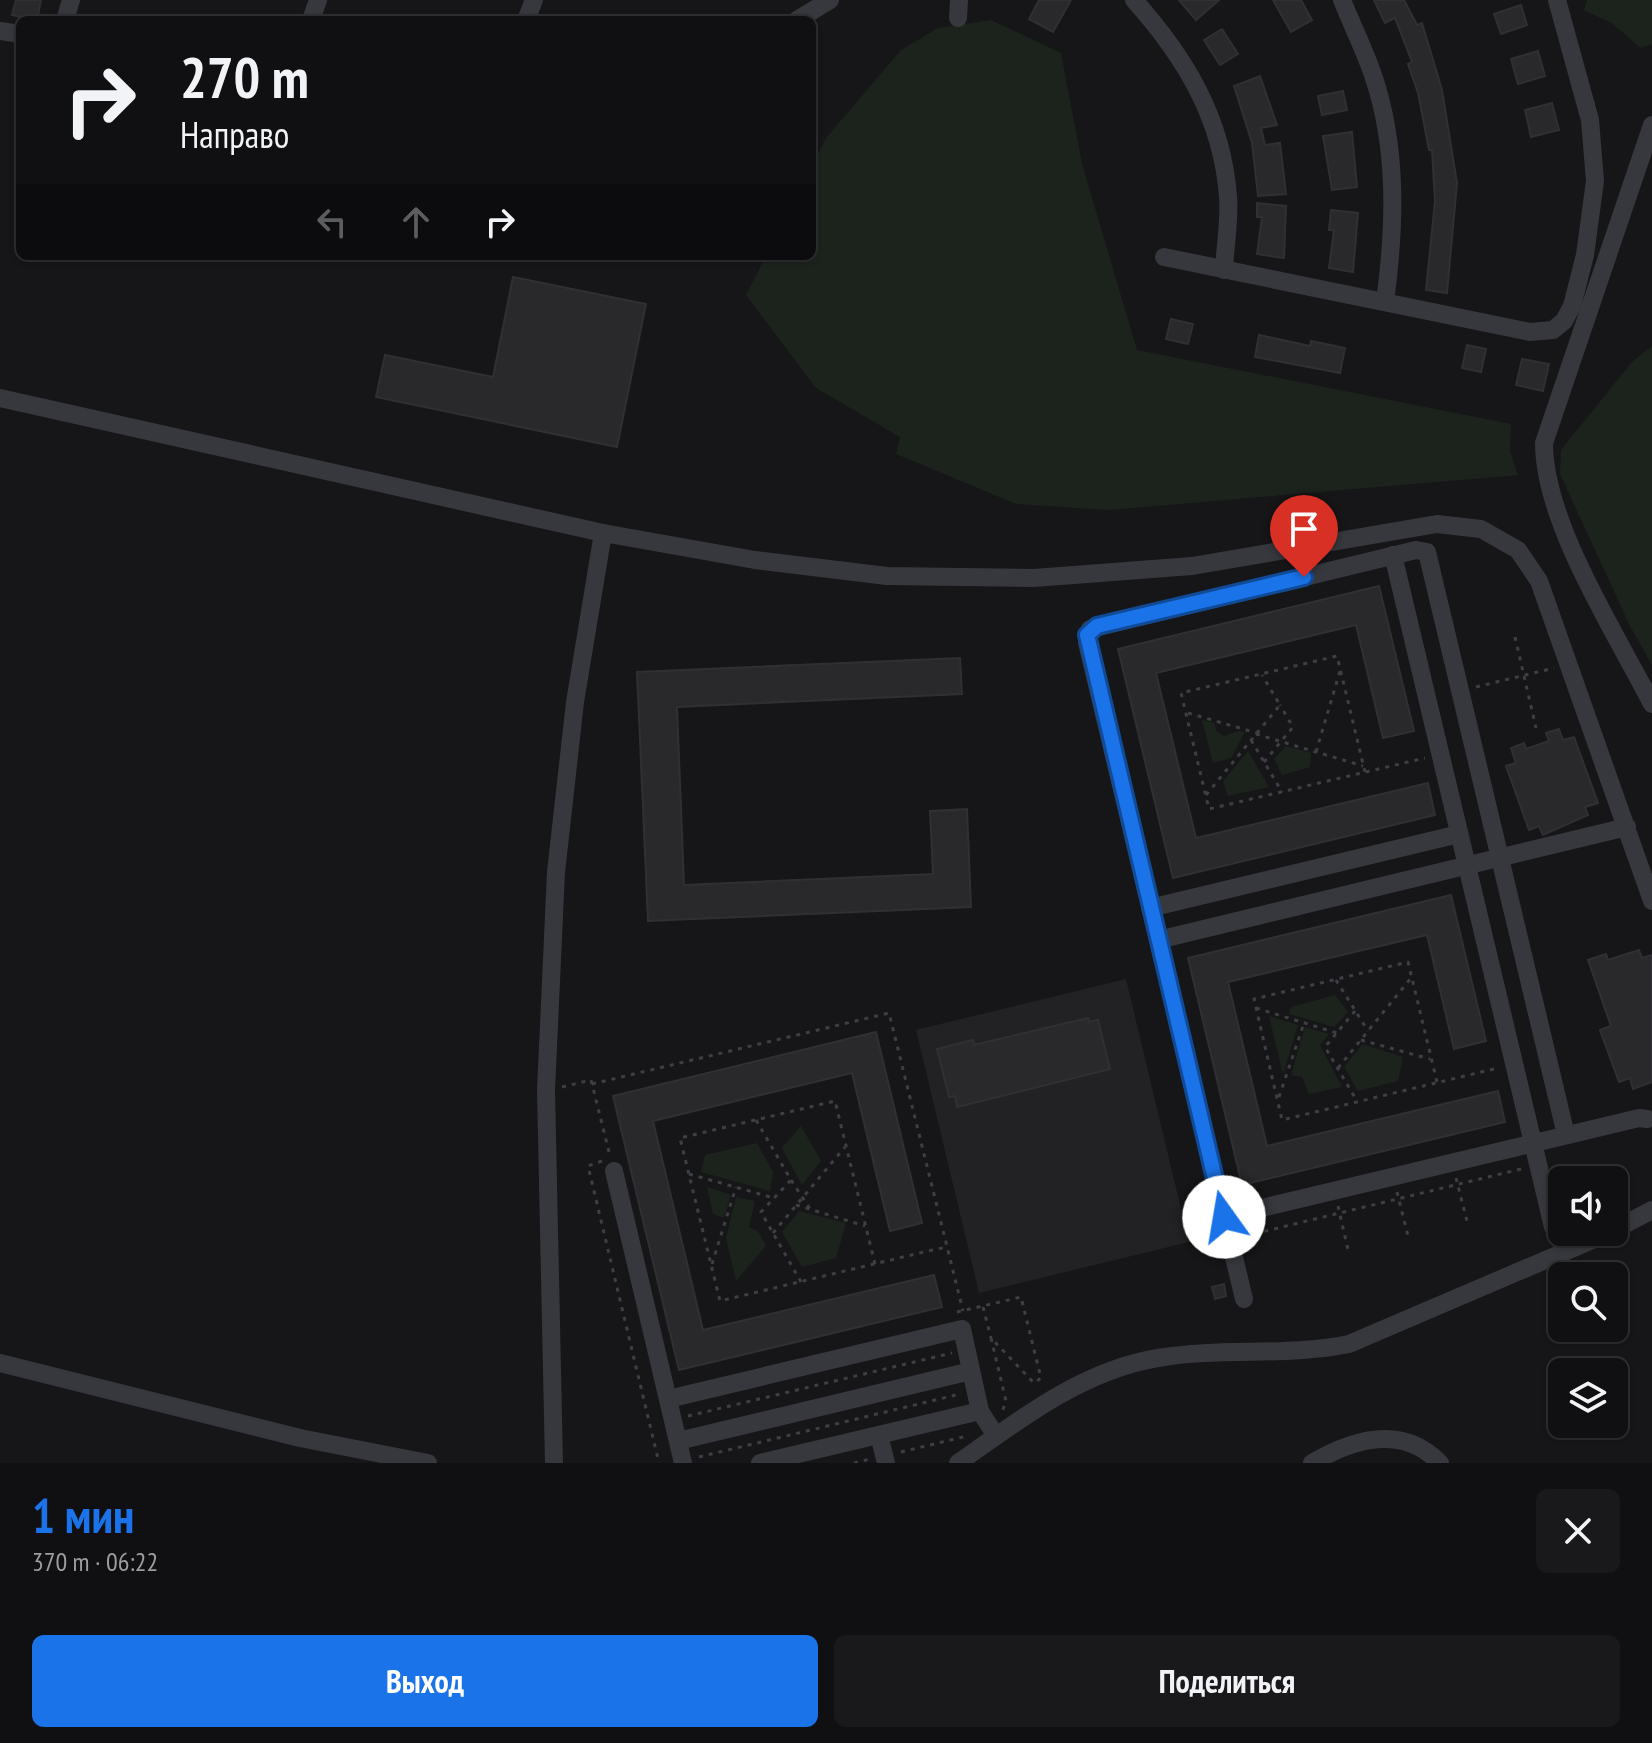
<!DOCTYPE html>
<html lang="ru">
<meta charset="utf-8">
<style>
:root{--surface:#101012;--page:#19191b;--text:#f1f3f6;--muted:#9c9d9f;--line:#303032;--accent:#1a73e8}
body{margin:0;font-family:"PT Sans Narrow",sans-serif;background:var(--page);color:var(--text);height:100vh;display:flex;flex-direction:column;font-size:30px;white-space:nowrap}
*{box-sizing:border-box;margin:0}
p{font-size:26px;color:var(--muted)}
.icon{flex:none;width:44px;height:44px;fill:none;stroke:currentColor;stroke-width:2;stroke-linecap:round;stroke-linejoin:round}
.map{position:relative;height:1463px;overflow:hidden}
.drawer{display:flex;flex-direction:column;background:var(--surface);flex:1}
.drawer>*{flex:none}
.hud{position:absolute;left:16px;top:16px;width:800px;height:244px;border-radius:12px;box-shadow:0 2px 6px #0004,0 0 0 2px var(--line);background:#101012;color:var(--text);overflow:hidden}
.buttons{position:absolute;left:1548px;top:1166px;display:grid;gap:16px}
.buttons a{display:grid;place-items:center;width:80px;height:80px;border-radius:12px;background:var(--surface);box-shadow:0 2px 6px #0004,0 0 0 2px var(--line);font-size:40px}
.pin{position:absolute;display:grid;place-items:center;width:68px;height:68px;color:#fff;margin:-82px -34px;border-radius:50% 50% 50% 0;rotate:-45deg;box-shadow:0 0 8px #0007}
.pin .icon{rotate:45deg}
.me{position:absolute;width:88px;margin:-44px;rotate:347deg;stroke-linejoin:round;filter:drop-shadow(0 0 6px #0008)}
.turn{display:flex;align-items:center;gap:28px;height:168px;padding:0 32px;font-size:36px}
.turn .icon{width:104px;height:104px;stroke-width:2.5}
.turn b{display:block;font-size:56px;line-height:68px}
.lanes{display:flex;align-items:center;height:76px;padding:0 32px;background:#0003;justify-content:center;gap:40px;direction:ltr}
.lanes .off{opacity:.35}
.round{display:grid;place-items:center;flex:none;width:84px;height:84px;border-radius:12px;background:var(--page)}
.summary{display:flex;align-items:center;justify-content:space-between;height:136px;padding:0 32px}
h1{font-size:48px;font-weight:700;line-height:60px;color:var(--accent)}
.action{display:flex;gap:16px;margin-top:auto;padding:16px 32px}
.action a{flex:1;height:92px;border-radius:12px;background:var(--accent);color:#fff;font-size:32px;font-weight:700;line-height:92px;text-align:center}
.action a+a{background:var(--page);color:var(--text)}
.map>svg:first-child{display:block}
</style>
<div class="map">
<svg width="1652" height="1463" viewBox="0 0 1652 1463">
<rect width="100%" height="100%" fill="#161618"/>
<polygon fill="#222225" points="1126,979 1189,1242 979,1293 916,1030"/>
<g fill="#1c231d">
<polygon points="1587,0 1652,0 1652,44 1641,48 1613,24 1584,10"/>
<polygon points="991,20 1061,53 1082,164 1137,350 1511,424 1510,452 1518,475 1109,510 1016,504 896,454 900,437 816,388 746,295 766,256 812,256 812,165 826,138 901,50 938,28"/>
<polygon points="1652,346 1652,665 1630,626 1560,474 1561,450 1632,362"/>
<polygon points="1202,720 1214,723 1217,732 1224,736 1239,731 1245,732 1231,758 1213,763"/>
<polygon points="1286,746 1311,753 1310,767 1282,775 1274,759"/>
<polygon points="1248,751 1269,787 1228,796 1223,781"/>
<polygon points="1335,995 1348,1012 1334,1027 1289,1014 1291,1007"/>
<polygon points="1269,1016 1298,1025 1283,1074"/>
<polygon points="1305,1027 1329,1034 1320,1045 1342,1087 1309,1094 1302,1077 1291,1075"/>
<polygon points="1363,1044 1403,1057 1398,1081 1358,1091 1344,1067"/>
<polygon points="801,1126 821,1161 802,1185 782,1148"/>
<polygon points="757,1143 773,1172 770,1191 701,1172 705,1155"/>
<polygon points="707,1187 731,1195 724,1218 713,1214"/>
<polygon points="736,1197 755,1201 749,1227 758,1231 766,1246 736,1281 726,1238"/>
<polygon points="799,1211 846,1223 836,1258 802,1267 782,1232"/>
</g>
<g fill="#29292c" stroke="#303034" stroke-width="2">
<polygon points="16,0 41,0 37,20 12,15"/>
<polygon points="1039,0 1071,0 1053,32 1029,19"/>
<polygon points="1179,0 1219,0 1196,20"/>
<polygon points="1273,0 1301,0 1312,20 1291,32"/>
<polygon points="1374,0 1404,0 1417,25 1422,23 1442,90 1457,183 1447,293 1426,290 1435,201 1432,150 1429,150 1418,93 1408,64 1412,62 1395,18 1385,23"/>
<polygon points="1521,5 1527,25 1501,34 1494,14"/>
<polygon points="1222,29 1238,54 1220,65 1204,40"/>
<polygon points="1538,51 1545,76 1518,84 1511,59"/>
<polygon points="1260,76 1277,125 1261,128 1265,145 1280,143 1286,194 1258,196 1252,143 1234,86"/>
<polygon points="1343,91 1347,110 1322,115 1318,96"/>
<polygon points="1552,103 1559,130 1531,137 1525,110"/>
<polygon points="1352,132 1357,187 1332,190 1323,136"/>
<polygon points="1257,203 1286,206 1284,258 1257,254 1262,217 1257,217"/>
<polygon points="1331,210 1358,213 1353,272 1329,268 1334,230 1329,230"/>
<polygon points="513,277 646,304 617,447 376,397 385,355 493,377"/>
<polygon points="1171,319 1193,324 1188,344 1166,339"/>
<polygon points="1259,335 1310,346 1311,341 1345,348 1340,373 1255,357"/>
<polygon points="1467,345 1486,349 1481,372 1462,368"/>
<polygon points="1522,359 1549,364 1543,391 1516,385"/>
<polygon points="1379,586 1414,731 1383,738 1356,625 1156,673 1196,838 1428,783 1435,815 1173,878 1118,649"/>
<polygon points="960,658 962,694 677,707 684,885 933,874 930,811 967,809 971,907 648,921 637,672"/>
<polygon points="1559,729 1563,740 1574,737 1598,803 1585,807 1588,815 1543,835 1539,826 1529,830 1506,766 1516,763 1511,748 1524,743 1526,749 1549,741 1546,733"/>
<polygon points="1451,895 1486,1041 1454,1049 1427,935 1228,982 1267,1146 1498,1091 1505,1122 1242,1185 1188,958"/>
<polygon points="1639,950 1642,958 1652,955 1652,1082 1633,1089 1630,1078 1619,1082 1600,1030 1611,1026 1588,960 1606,954 1608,960"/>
<polygon points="1088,1018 1089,1022 1098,1020 1110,1069 957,1107 955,1096 949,1097 937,1049 973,1040 974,1045"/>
<polygon points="876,1032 922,1223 890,1231 852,1073 653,1121 703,1330 934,1275 942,1307 679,1370 613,1096"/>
<polygon points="1224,1284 1226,1296 1215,1299 1212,1287"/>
</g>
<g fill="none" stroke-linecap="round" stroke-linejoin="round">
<g stroke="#3d3f44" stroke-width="3" stroke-dasharray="4 6" stroke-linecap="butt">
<polyline points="1515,637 1536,728"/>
<polyline points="1476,687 1554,668"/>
<polyline points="1188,713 1257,733"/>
<polyline points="1256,734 1363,766"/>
<polyline points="1251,740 1282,792"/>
<polyline points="1316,752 1340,671"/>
<polyline points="1264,762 1293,727 1280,705"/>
<polyline points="1365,772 1337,656 1181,693 1209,809 1425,758"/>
<polyline points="1206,795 1280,705 1262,675"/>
<polyline points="1336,980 1368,1031"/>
<polyline points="1256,1008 1337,1033"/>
<polyline points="1355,1011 1325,1047 1357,1101"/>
<polyline points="1361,1040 1430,1059"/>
<polyline points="1338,1068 1411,978"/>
<polyline points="1437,1082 1408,962 1254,999 1282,1120 1498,1068"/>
<polyline points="592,1084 889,1013 963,1311"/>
<polyline points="562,1087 591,1080 610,1156"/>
<polyline points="1279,1097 1304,1023"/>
<polyline points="756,1120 791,1180 761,1212 801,1282"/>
<polyline points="602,1161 588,1166 659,1463"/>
<polyline points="689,1174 774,1198"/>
<polyline points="1456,1178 1468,1225"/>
<polyline points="791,1180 810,1209"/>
<polyline points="1397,1192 1409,1240"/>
<polyline points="796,1205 865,1226"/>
<polyline points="1338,1206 1349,1254"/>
<polyline points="773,1233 845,1147"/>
<polyline points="1245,1236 1521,1169"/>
<polyline points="712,1264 736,1187"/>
<polyline points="875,1264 835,1101 680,1138 720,1301 928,1251 947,1247"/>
<polyline points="983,1307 991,1338"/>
<polyline points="957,1312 1021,1297 1041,1378 1034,1383 991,1338 1006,1401 1002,1412"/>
<polyline points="688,1416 952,1353"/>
<polyline points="901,1452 967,1436"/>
<polyline points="699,1457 960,1394"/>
<polyline points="854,1463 870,1459"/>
</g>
<g stroke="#37383d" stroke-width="18">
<path d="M1134 0C1185 57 1222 118 1228 196 1230 220 1225 246 1224 270"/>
<path d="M1342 0C1352 25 1364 49 1373 75 1398 148 1395 227 1385 302"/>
<polyline points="958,18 959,0"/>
<polyline points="65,20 71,0"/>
<polyline points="311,20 318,0"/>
<polyline points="526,20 534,0"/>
<polyline points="797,20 830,0"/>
<polyline points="0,31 20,34"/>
<path d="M1652 125 1544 443C1544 523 1616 633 1652 704"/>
<polyline points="1164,257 1530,332 1553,330 1564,321 1572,306 1585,255 1595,181 1590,120 1557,0"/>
<polyline points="0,398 603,533 755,560 887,576 1034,578 1192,566 1437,524 1481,529 1518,550 1539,581 1652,901"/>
<polyline points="1393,555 1553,1227"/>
<polyline points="1150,908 1459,834"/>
<polyline points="1158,940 1627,827"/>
<polyline points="614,1171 683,1463"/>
<polyline points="1224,1217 1639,1118 1647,1119"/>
<polyline points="1614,1230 1652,1210"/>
<polyline points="1244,1299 1087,643 1090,629 1416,550 1427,552 1566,1135"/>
<polyline points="0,1363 300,1438 428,1463"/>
<polyline points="668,1399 962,1329 980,1411 996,1436"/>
<polyline points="879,1435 886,1463"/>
<polyline points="678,1441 971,1371"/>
<polyline points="554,1463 546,1090 556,872 575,702 603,533"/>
<polyline points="760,1463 980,1411"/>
<path d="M958 1463C1019 1420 1083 1370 1158 1358 1222 1347 1286 1357 1349 1344L1611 1232"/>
<path d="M1312 1463C1353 1439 1402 1424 1440 1463"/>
</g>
</g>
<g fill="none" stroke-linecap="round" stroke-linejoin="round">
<defs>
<polyline id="route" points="1224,1217 1087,635 1097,626 1304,577"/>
</defs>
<use href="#route" stroke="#114b97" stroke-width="20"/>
<use href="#route" stroke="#1a73e8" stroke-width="14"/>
</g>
</svg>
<div class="buttons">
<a><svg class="icon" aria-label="sound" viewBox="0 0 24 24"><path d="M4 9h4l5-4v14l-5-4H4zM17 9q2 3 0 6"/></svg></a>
<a><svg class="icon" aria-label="search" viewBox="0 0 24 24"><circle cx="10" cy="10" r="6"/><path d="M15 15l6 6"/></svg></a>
<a><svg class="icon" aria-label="layers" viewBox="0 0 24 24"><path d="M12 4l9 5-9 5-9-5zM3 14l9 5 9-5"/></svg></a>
</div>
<div class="pin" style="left:1304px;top:577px;background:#d93025"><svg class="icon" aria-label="arrive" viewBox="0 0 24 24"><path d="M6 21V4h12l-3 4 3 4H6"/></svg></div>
<svg class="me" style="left:1224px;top:1217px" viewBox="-20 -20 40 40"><circle r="19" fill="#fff"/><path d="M0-13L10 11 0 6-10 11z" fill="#1a73e8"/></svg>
<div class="hud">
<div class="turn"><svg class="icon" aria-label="right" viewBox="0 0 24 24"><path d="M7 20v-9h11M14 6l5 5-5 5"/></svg><div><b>270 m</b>Направо</div></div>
<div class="lanes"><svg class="icon off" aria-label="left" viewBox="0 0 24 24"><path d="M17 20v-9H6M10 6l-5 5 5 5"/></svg><svg class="icon off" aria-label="ahead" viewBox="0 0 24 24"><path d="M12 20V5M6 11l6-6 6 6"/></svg><svg class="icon" aria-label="right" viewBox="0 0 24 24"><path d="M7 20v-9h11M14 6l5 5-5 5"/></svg></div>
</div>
</div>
<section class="drawer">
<div class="summary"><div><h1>1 мин</h1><p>370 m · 06:22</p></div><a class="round"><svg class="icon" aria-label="close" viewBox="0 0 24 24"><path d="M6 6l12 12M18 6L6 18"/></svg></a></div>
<div class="action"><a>Выход</a><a>Поделиться</a></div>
</section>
